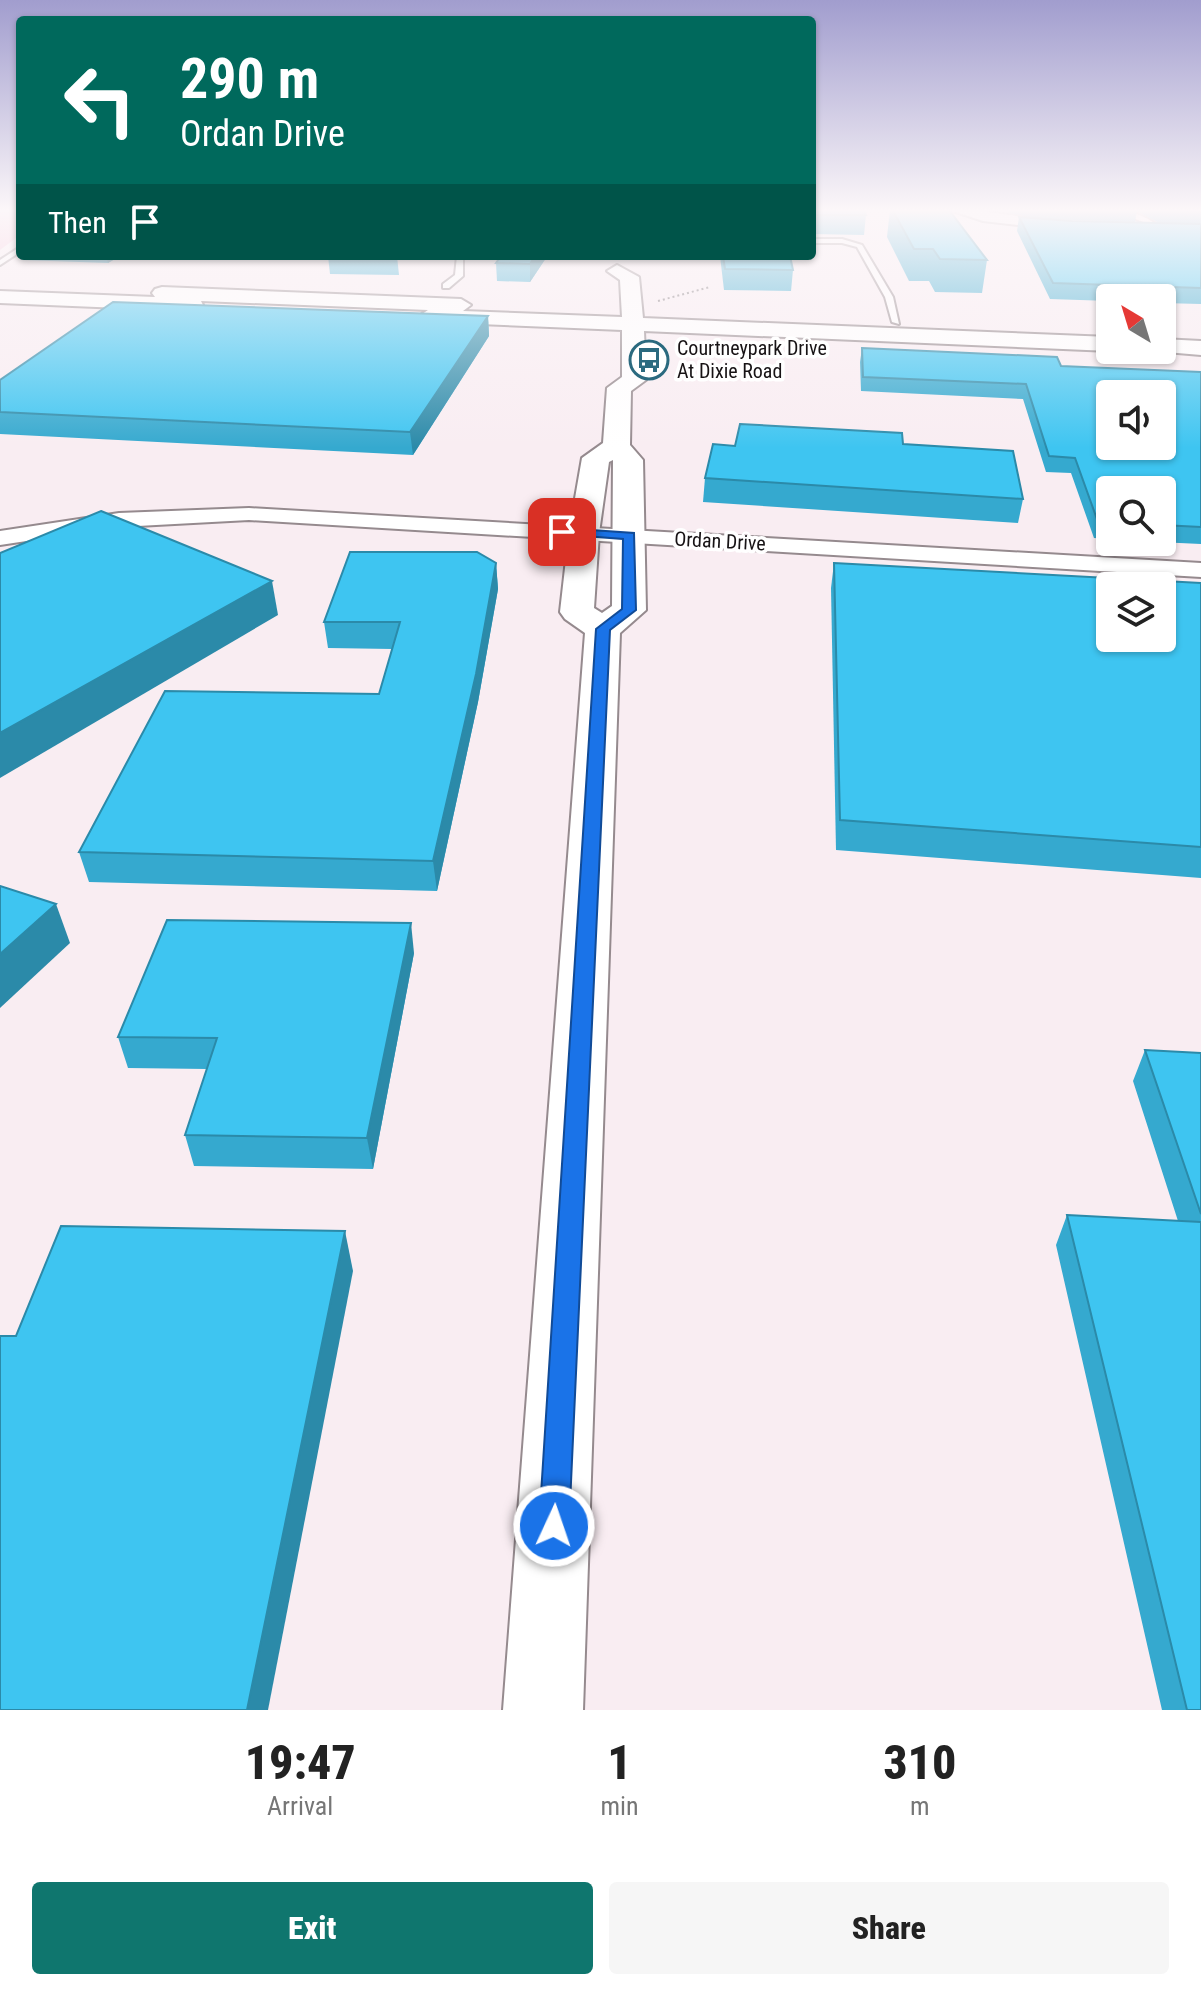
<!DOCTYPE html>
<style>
:root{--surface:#fff;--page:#f6f6f6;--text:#222;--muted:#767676;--accent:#0f766e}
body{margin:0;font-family:"Roboto Condensed",sans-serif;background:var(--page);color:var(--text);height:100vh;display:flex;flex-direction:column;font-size:30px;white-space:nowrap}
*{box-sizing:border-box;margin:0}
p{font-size:26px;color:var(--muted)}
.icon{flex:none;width:44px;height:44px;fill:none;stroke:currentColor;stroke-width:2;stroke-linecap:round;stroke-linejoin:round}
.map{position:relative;height:1710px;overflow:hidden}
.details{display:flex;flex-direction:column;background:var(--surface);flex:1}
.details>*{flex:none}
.banner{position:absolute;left:16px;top:16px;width:800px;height:244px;border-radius:8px;box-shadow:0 2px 6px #0004;background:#00695c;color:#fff;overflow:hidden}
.needle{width:52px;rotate:322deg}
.fabs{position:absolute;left:1096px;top:284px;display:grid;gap:16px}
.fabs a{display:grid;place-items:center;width:80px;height:80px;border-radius:8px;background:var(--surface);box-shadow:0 2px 6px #0004;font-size:40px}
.pin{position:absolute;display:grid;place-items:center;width:68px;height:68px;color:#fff;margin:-34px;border-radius:16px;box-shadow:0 4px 12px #0006}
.me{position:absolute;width:88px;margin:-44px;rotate:3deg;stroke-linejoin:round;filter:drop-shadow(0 0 6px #0008)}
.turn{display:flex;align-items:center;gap:28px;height:168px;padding:0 32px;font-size:36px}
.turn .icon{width:104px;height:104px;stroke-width:2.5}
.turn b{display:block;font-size:56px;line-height:68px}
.then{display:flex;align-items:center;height:76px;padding:0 32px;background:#0003;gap:16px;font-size:30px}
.eta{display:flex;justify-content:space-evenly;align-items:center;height:136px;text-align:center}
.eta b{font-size:48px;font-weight:800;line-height:56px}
.primary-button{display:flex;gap:16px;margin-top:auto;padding:16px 32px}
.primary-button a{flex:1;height:92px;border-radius:8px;background:var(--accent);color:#fff;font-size:32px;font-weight:800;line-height:92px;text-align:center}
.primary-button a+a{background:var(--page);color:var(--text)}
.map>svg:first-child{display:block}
</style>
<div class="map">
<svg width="1201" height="1710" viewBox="0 0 1201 1710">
<rect width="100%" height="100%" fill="#f9edf2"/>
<polygon fill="#f5b9d3" points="0,209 20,209 20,235 0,250"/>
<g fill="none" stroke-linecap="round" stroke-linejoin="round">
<defs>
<g id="lane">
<polygon points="812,209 886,209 812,211"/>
<path d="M1109 209C1126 208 1150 217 1162 229L1157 230 1146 223Z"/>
<polygon points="812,239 842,239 862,245 893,297 899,324 892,322 885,297 857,247 842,243 812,243"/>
<polygon points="20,247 20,252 0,265 0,260"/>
<polygon points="457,256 463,256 463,276 449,288 443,288 443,284 455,275"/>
</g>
<g id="street">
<polygon points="947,209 966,209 1062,222 1068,226 1062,230 983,221"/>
<polygon points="249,508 1201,563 1201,577 249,520 119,527 0,545 0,531 119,513"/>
</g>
<g id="secondary">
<path d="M617 265 639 277 643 318 1110 337V350H1113L1110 351 644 331 646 380 631 391 630 445 643 460 646 610 620 633 583 1710H503L585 633 565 619 560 612 569 533 582 458 603 443 607 388 622 377V330L430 322 419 316 428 310 201 301 203 305 200 309 193 311 0 303V291L155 297 152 293 155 289 162 287 461 299 471 305 463 311 622 317 620 280 607 271ZM613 460 612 606 602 613 594 608 599 533 609 462Z"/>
<polygon points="1162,339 1201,341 1201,355 1154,351 1162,350"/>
</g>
</defs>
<use href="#lane" stroke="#958a8e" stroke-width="4"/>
<use href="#street" stroke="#958a8e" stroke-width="4"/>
<use href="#secondary" stroke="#958a8e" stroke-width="4"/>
<polyline stroke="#7f787b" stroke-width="2" stroke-dasharray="2 3" stroke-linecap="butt" points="658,301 710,287"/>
<use href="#lane" fill="#fff" fill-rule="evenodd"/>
<use href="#street" fill="#fff" fill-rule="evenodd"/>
<use href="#secondary" fill="#fff" fill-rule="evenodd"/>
</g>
<g fill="#35a9cf" fill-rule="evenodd">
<polygon points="812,209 866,215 864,235 812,234"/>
<polygon points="890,209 940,209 987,260 982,293 935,292 929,281 909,281 887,237"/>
<path d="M1007 209H1201V304L1162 303V298H1110V301L1050 299 1017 231 1019 217 1040 219 1009 213ZM1137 211 1159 223 1072 221 1043 219 1135 222Z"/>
<polygon points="21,256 120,256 108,263 22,260"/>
<polygon points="328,256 397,256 399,275 330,274"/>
<polygon points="720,256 790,256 793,270 791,291 724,290"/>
<polygon points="546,258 530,282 497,281 496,263"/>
<polygon points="488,316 489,336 413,455 0,434 0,380"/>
<polygon points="862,348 1061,366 1201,372 1201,544 1158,542 1162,542 1162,490 1110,490 1110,539 1094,538 1071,473 1046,472 1023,399 861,391 860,362"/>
<polygon points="903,444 1023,499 1018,523 703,502 705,478 735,446"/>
<polygon points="496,563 498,589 478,702 437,891 89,882 79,852 379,694 392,649 328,648 324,622"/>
<polygon points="834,563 1201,583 1201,878 836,850 831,588"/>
<polygon points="414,953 373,1169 194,1166 185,1135 207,1069 128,1068 118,1037"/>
<polygon points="1145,1050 1201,1053 1201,1710 1162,1710 1056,1245 1067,1215 1178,1221 1133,1081"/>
</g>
<g fill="#2b8aa9">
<polygon points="106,256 120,256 108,263"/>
<polygon points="535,256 546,256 546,258 530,282 530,264"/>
<polygon points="488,316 489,336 413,455 410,432"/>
<polygon points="496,563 498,589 478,702 437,891 433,861"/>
<polygon points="272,581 278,615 0,778 0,733"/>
<polygon points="56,904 70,943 0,1008 0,954"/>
<polygon points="411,923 414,953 373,1169 367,1138"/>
<polygon points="345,1231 353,1271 268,1710 247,1710"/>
</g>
<g fill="#3ec5f1" stroke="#2b8aa9" stroke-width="2" fill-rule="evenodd">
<polygon points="812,209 863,209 866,215 812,215"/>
<polygon points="892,209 940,209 949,210 987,260 940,259 933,249 914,249"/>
<polygon points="1162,209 1201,209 1201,211 1163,209"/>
<polygon points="1019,217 1072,221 1201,224 1201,288 1053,283"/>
<polygon points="328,256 397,256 397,257"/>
<polygon points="501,256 535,256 530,264 496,263"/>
<polygon points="723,256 790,256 793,270 725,269"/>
<polygon points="113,302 488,316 410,432 0,412 0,380"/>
<path d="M862 348 1057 357 1061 366 1201 372V527L1162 525V490H1110V522H1098L1075 458 1049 456 1026 384 863 377ZM1110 394H1162V446H1110Z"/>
<polygon points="740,424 902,433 903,444 1013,451 1023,499 705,478 713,444 735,446"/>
<polygon points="101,511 272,581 0,733 0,553"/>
<polygon points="350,552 477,552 496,563 476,674 433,861 79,852 165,691 379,694 400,622 324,622"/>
<path d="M834 563 1201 583V847L840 820ZM1110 586H1162V638H1110Z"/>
<polygon points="0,886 56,904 0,954"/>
<polygon points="167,920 411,923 367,1138 185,1135 217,1038 118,1037"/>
<polygon points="1145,1050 1201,1053 1201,1214"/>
<polygon points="1067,1215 1201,1222 1201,1710 1187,1710"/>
<polygon points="61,1226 345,1231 247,1710 0,1710 0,1336 16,1336"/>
</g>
<linearGradient id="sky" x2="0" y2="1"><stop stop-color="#a19dce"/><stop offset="0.47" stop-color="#fcf7f9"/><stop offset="1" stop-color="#fcf7f9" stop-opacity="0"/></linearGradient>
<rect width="1201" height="448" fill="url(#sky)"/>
<polygon fill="#1a73e8" stroke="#114b97" stroke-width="2" points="562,528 634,533 636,610 610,630 569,1526 564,1536 554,1541 543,1536 539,1526 596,629 622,609 623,539 558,534 558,529"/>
<defs>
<symbol id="bus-ring" viewBox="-11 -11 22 22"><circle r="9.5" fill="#fff" stroke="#2b6a7f" stroke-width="1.5"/><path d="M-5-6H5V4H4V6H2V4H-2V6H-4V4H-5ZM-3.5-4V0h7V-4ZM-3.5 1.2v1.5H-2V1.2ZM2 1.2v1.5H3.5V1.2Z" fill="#2b6a7f"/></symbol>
</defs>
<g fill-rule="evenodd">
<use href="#bus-ring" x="627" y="338" width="44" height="44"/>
</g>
<g text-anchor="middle" stroke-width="7" stroke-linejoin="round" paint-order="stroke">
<g font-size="20" fill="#171315" stroke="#fff" text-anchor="start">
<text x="677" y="355">Courtneypark Drive<tspan x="677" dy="23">At Dixie Road</tspan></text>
</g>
<g font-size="20" fill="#171315" stroke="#fff">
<text transform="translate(720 541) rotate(3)" y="7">Ordan Drive</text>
</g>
</g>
</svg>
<div class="fabs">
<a><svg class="needle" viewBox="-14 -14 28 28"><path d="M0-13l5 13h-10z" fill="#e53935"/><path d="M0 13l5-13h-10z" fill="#767676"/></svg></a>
<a><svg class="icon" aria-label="sound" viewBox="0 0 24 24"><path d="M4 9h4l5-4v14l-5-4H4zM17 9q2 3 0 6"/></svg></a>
<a><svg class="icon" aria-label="search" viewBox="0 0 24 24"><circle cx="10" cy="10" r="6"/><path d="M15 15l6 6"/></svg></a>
<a><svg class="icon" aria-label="layers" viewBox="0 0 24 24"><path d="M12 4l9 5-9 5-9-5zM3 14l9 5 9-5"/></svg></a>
</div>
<div class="pin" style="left:562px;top:532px;background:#d93025"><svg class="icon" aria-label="arrive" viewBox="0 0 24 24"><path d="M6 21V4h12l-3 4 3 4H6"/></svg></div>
<svg class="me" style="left:554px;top:1526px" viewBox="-20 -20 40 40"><circle r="17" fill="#1a73e8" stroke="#fff" stroke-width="3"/><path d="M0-11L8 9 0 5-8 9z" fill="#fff"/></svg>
<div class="banner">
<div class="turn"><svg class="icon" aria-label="left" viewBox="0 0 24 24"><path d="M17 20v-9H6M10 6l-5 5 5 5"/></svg><div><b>290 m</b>Ordan Drive</div></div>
<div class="then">Then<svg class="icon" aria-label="arrive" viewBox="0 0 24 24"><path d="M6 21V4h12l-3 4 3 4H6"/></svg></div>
</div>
</div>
<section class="details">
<div class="eta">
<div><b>19:47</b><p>Arrival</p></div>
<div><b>1</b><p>min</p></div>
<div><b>310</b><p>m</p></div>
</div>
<div class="primary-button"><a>Exit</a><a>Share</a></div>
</section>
